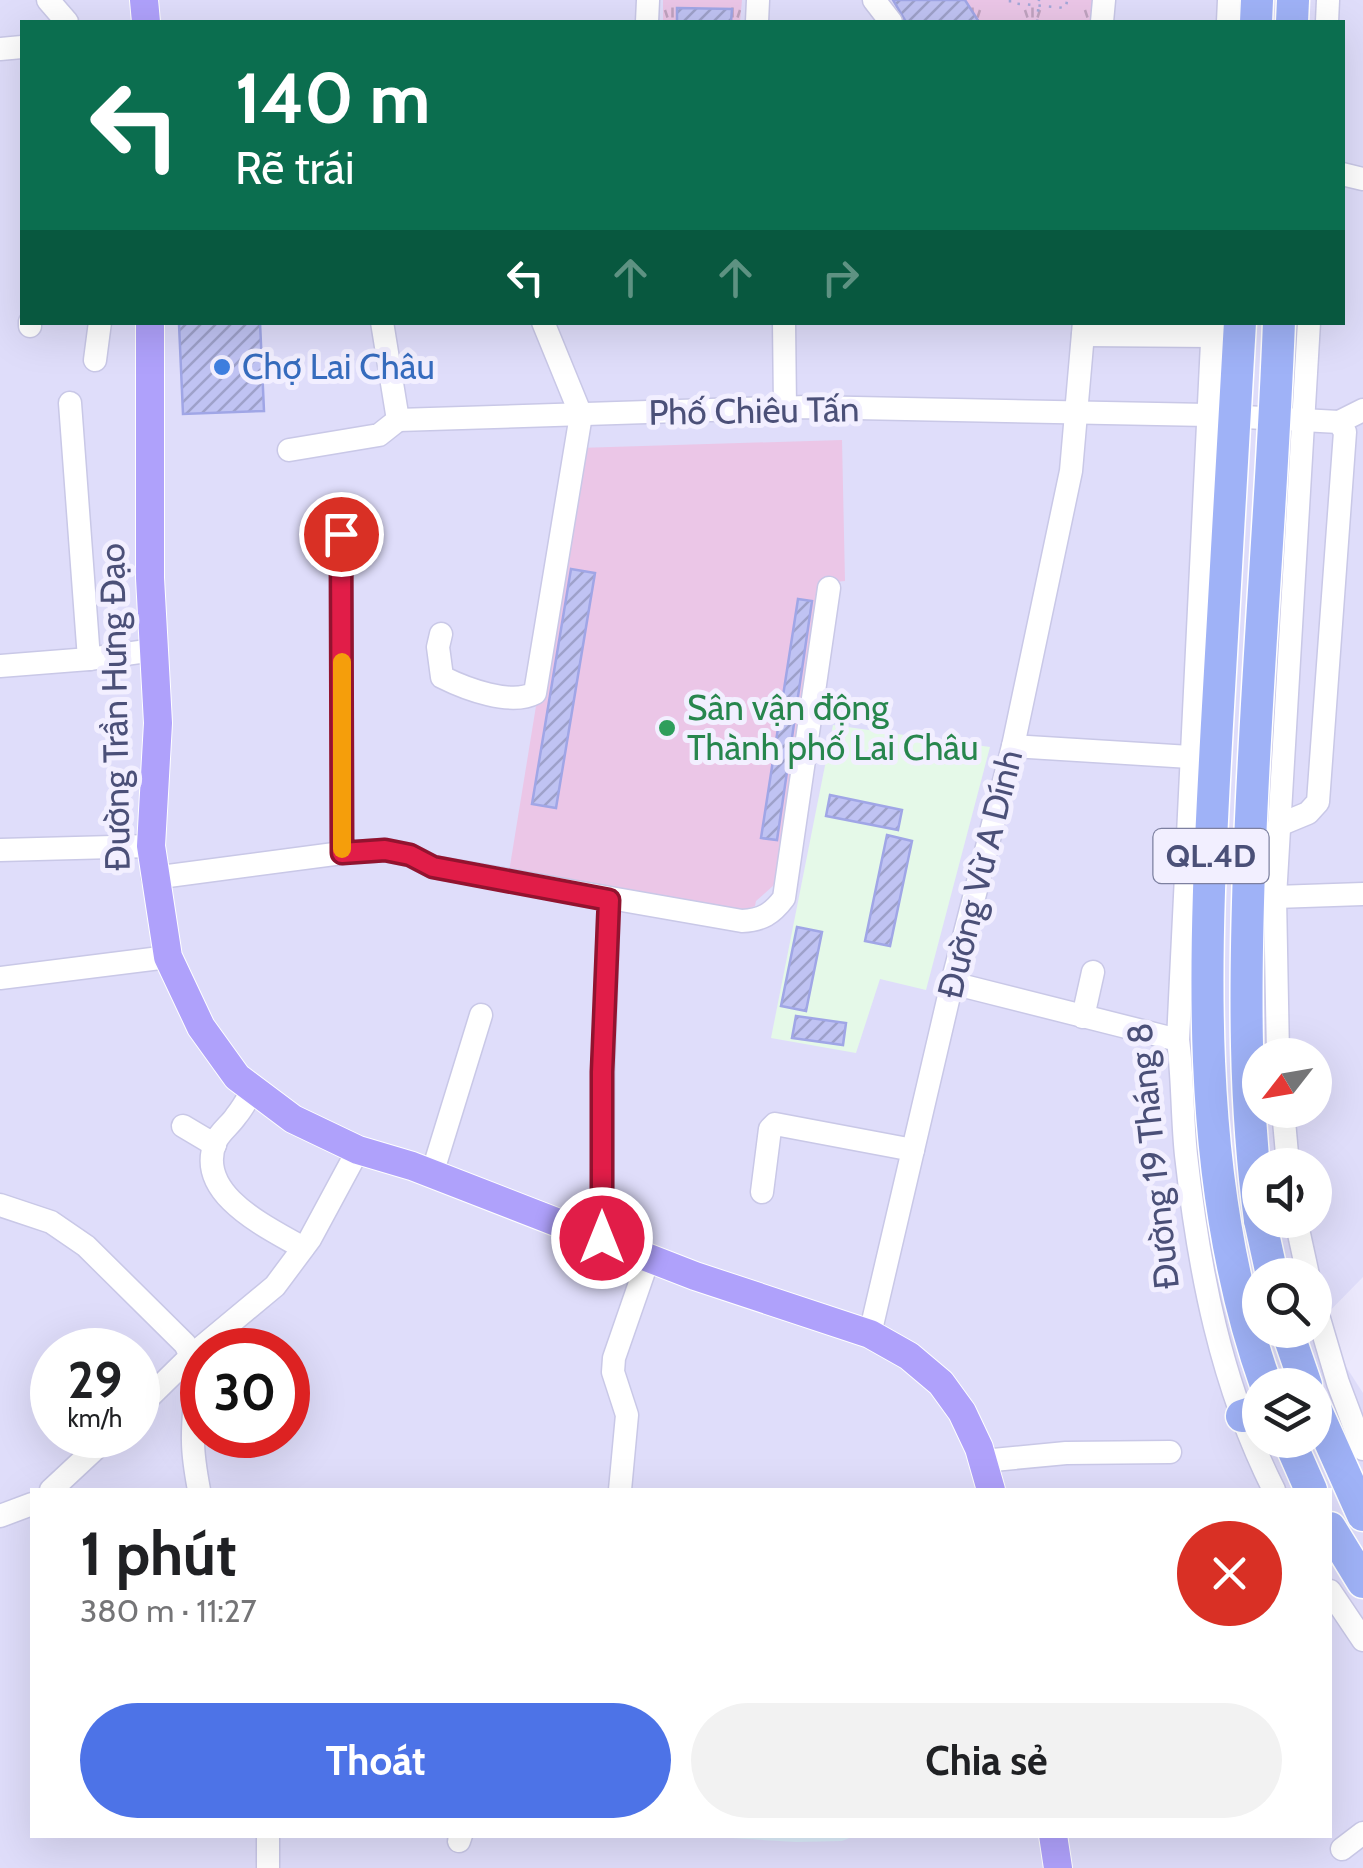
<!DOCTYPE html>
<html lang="vi">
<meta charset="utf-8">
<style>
:root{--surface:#fff;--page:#f2f2f2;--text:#202124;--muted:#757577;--accent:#4d73e7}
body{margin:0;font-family:Cabin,sans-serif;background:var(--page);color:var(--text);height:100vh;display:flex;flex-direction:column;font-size:38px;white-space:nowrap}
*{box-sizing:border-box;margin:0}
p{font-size:32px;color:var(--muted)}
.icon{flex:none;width:55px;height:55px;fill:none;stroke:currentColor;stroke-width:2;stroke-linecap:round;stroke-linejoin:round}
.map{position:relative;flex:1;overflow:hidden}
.sheet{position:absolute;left:30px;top:1488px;width:1302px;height:350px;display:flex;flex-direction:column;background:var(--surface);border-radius:0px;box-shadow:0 10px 40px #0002}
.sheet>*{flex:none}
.top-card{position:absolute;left:20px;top:20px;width:1325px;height:305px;border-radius:0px;box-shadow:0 10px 40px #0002;background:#0b6e4f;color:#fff;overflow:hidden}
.needle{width:65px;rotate:239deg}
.controls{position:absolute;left:1242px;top:1038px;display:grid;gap:20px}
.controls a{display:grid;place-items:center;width:90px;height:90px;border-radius:50%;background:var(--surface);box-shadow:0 10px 40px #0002;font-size:50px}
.speed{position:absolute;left:30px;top:1328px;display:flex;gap:20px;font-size:50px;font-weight:700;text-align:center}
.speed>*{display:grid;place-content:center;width:130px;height:130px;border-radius:50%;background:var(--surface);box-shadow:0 10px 40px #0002;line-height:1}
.speed small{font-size:25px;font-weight:400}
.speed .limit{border:15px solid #d22;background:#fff;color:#111}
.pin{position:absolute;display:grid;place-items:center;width:85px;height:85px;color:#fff;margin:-42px;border:5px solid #fff;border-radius:50%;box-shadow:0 2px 10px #0007}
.me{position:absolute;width:110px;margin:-55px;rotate:0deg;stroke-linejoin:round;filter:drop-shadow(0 0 8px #0008)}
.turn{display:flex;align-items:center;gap:35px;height:210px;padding:0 50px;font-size:45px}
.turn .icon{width:130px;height:130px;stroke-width:2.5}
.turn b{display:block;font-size:70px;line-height:85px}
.lanes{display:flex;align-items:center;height:95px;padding:0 50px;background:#0003;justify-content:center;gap:50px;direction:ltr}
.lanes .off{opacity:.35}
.round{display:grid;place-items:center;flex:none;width:105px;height:105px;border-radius:52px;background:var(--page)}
.overview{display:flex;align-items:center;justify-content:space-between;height:170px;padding:0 50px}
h1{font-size:60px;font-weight:700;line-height:75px}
.primary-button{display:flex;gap:20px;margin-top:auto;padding:20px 50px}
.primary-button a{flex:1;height:115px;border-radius:60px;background:var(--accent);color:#fff;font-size:40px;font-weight:700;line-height:115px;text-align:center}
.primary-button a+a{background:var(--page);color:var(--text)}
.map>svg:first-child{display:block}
</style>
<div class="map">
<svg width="1363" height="1868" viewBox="0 0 1363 1868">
<defs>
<pattern id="grass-tufts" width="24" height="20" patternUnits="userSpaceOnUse" patternTransform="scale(2.5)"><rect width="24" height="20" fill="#ebc6e7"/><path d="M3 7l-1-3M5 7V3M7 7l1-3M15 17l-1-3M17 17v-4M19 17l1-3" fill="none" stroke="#c0a3c0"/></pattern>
<pattern id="building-hatch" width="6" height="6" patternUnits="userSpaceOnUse" patternTransform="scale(2.5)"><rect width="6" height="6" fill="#c0c3f3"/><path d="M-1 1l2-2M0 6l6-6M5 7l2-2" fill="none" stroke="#9ea1ca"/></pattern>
</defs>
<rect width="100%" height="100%" fill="#ece9fd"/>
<path fill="#dfddfa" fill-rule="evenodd" d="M0 0H1363V1277L1318 1323 1363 1393V1868H0ZM22 22H1342V322H22ZM1260 1055H1315V1110H1260ZM1260 1165H1315V1220H1260ZM1260 1275H1315V1330H1260ZM52 1350H138V1435H52ZM202 1350H288V1435H202ZM1260 1385H1315V1440H1260ZM32 1490H1330V1835H32Z"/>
<polygon fill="#e5f9e8" points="833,725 990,747 926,990 880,979 856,1053 771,1038"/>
<polygon fill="#dceefb" points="684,1835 857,1835 842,1841 796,1842"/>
<g fill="url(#grass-tufts)">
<polygon points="663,0 742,0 740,22 663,22"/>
<polygon points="958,0 1097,0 1095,22 979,22 968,5"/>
</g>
<polygon fill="#ebc6e7" points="842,440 845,581 825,583 774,885 756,901 755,906 745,910 509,872 578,448"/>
<g fill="url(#building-hatch)" stroke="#a0a6e6" stroke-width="2.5">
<polygon points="893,0 965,0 979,22 906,22"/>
<polygon points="677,8 732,9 731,22 677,22"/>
<polygon points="260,322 264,411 183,414 179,324"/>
<polygon points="571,569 595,573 556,808 532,804"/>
<polygon points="798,599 812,601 777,840 761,838"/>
<polygon points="830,795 902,810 898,830 826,816"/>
<polygon points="887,835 912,841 890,946 865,941"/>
<polygon points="797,927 822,932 806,1011 781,1006"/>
<polygon points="796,1016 846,1023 843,1045 792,1038"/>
</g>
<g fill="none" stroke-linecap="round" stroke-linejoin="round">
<defs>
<g id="minor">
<polyline points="48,0 67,22"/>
<polyline points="874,0 891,22"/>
<polyline points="647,22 648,0"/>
<polyline points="757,22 758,0"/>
<polyline points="1102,22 1104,0"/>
<polyline points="1228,22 1229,0"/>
<polyline points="1327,22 1328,0"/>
<polyline points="0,49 22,47"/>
<polyline points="1342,174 1363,179"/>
<polyline points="382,322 398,420 806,407 1208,415 1339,422 1345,432 1318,802 1308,813 1279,825"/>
<polyline points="784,322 785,408"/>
<path d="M1213 322 1178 1040C1183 1078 1182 1117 1186 1155 1199 1271 1221 1385 1274 1490"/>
<polyline points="30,326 30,322"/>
<polyline points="1083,335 1212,336"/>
<polyline points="95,360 100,322"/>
<polyline points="70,403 89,659"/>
<polyline points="1339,422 1363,410"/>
<polyline points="289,450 379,435 398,420"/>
<polyline points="341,534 342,853"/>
<path d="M441 634 438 647 442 677C466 689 511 706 535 693L581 415 543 322"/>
<polyline points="0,666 89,659 154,650"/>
<polyline points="1013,746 1190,757"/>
<polyline points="0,850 151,846"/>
<path d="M153 878 342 853 385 850 410 855 433 867 742 921C762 920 772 914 784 898L829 588"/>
<polyline points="1275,897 1363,894"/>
<polyline points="0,978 168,957"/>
<polyline points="952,983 1178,1040"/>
<polyline points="1083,1017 1093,972"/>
<polyline points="1278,1055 1275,897 1309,322"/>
<path d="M253 1089C248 1098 243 1108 236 1116 231 1124 220 1132 216 1141 193 1194 269 1228 303 1248"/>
<polyline points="1283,1110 1288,1165"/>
<polyline points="183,1126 215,1145"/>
<polyline points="432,1174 481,1015"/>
<polyline points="762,1192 770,1129 775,1124 913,1150"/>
<path d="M0 1205 51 1222 86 1246 185 1344C202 1373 192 1409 193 1441 193 1457 196 1474 199 1490"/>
<polyline points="1296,1220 1308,1275"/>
<polyline points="602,1238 603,1072 609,900"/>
<polyline points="1315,1305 1338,1383 1363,1449"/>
<polyline points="870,1334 952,983 1013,746 1071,471 1084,322"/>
<polyline points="138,1408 192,1355 275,1286 310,1239 358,1150"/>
<polyline points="983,1461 1066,1453 1170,1452"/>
<polyline points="51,1490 110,1435"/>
<polyline points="620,1490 627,1415 613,1372 614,1358 649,1257"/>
<polyline points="0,1516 32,1504"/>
<polyline points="1330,1591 1363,1640"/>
<polyline points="459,1841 461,1835"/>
<polyline points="1342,1849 1363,1833"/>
<polyline points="268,1868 268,1835"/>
</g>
<g id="major">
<polyline points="144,0 146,22"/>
<polyline points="150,322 150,578 158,723 151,846 168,957 201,1027 237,1077 293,1119 358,1150 412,1166 695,1276 870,1334 909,1356 941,1383 962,1412 979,1448 991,1490"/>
<polyline points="1053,1835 1058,1868"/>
</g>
<g id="highway">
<polyline points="1256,22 1257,0"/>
<polyline points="1292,22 1293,0"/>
<path d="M1240 322C1232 456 1225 590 1217 724 1205 942 1191 1176 1266 1385"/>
<path d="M1260 1220C1244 1103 1245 988 1249 870 1255 687 1272 505 1279 322"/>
<polyline points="1260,1220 1272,1275"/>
<polyline points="1287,1330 1306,1385"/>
<polyline points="1315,1408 1363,1515"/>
<polyline points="1242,1416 1260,1410"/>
<polyline points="1289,1440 1311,1490"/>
<polyline points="1330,1528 1363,1582"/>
</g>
</defs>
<use href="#minor" stroke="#c9c8e7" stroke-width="25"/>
<use href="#major" stroke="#fff" stroke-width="30"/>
<use href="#highway" stroke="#fff" stroke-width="35"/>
<g stroke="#a2a7d8" stroke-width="2.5" stroke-dasharray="2.5 8" stroke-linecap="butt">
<polyline points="1010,0 1010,3 1066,8 1067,0"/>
<polyline points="1037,22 1039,0"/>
</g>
<use href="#minor" stroke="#fff" stroke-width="22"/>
<use href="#major" stroke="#afa1fb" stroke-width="28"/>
<use href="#highway" stroke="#9fb2f7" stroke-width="32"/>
</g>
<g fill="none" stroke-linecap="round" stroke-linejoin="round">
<defs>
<polyline id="route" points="341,534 342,853 385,850 410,855 433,867 609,900 602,1072 602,1238"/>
</defs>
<use href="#route" stroke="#92132f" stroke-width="25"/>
<use href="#route" stroke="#e11d48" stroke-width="18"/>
<polyline stroke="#f59e0b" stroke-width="18" points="342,662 342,849"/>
</g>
<circle fill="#3f7fe0" stroke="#f2efff" stroke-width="4" cx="222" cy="367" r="10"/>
<circle fill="#2e9e5b" stroke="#f2efff" stroke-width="4" cx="667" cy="728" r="10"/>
<g text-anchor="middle" stroke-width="10" stroke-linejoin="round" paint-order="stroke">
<rect fill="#f2efff" stroke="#7d80a0" stroke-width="2.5" x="1153.5" y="829" width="115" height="54" rx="8"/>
<g font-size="32" font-weight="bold" fill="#4b5078">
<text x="1211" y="867">QL.4D</text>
</g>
<g font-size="35" fill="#366cbe" stroke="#f2efff" text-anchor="start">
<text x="242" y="379">Chợ Lai Châu</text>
</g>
<g font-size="35" fill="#4b5078" stroke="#f2efff">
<text transform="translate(754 411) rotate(-1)" y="12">Phố Chiêu Tấn</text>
<text transform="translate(115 707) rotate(-91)" y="12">Đường Trần Hưng Đạo</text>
<text transform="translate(980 874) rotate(-76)" y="12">Đường Vừ A Dính</text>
<text transform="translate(1153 1156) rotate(-96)" y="12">Đường 19 Tháng 8</text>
</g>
<g font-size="35" fill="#27864d" stroke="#f2efff" text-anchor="start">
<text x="687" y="720">Sân vận động<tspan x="687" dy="40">Thành phố Lai Châu</tspan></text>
</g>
</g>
</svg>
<div class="controls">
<a><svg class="needle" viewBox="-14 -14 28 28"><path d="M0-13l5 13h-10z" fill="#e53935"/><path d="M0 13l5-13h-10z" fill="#757577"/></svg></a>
<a><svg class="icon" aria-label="sound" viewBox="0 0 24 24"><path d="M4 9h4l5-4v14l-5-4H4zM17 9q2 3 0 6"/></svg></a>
<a><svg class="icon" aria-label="search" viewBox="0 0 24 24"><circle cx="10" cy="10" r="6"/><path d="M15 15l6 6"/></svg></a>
<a><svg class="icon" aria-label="layers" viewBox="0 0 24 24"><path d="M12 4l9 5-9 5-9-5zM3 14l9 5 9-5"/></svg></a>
</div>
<div class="speed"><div>29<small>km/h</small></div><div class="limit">30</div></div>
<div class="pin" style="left:341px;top:534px;background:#d93025"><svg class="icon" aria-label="arrive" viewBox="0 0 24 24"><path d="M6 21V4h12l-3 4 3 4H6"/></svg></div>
<svg class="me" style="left:602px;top:1238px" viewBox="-20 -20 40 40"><circle r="17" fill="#e11d48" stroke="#fff" stroke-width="3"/><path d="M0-11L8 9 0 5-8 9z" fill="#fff"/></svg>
<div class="top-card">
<div class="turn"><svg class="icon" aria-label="left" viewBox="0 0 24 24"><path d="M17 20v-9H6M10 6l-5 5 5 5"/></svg><div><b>140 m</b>Rẽ trái</div></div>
<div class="lanes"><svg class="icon" aria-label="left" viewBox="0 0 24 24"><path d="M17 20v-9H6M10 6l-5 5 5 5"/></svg><svg class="icon off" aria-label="ahead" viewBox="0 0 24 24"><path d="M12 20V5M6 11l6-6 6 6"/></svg><svg class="icon off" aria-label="ahead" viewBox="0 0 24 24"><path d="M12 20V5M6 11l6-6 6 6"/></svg><svg class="icon off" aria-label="right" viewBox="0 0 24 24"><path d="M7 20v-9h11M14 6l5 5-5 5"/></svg></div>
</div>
<section class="sheet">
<div class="overview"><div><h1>1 phút</h1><p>380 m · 11:27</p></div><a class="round" style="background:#d93025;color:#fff"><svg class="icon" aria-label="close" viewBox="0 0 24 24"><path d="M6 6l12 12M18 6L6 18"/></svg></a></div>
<div class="primary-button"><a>Thoát</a><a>Chia sẻ</a></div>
</section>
</div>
